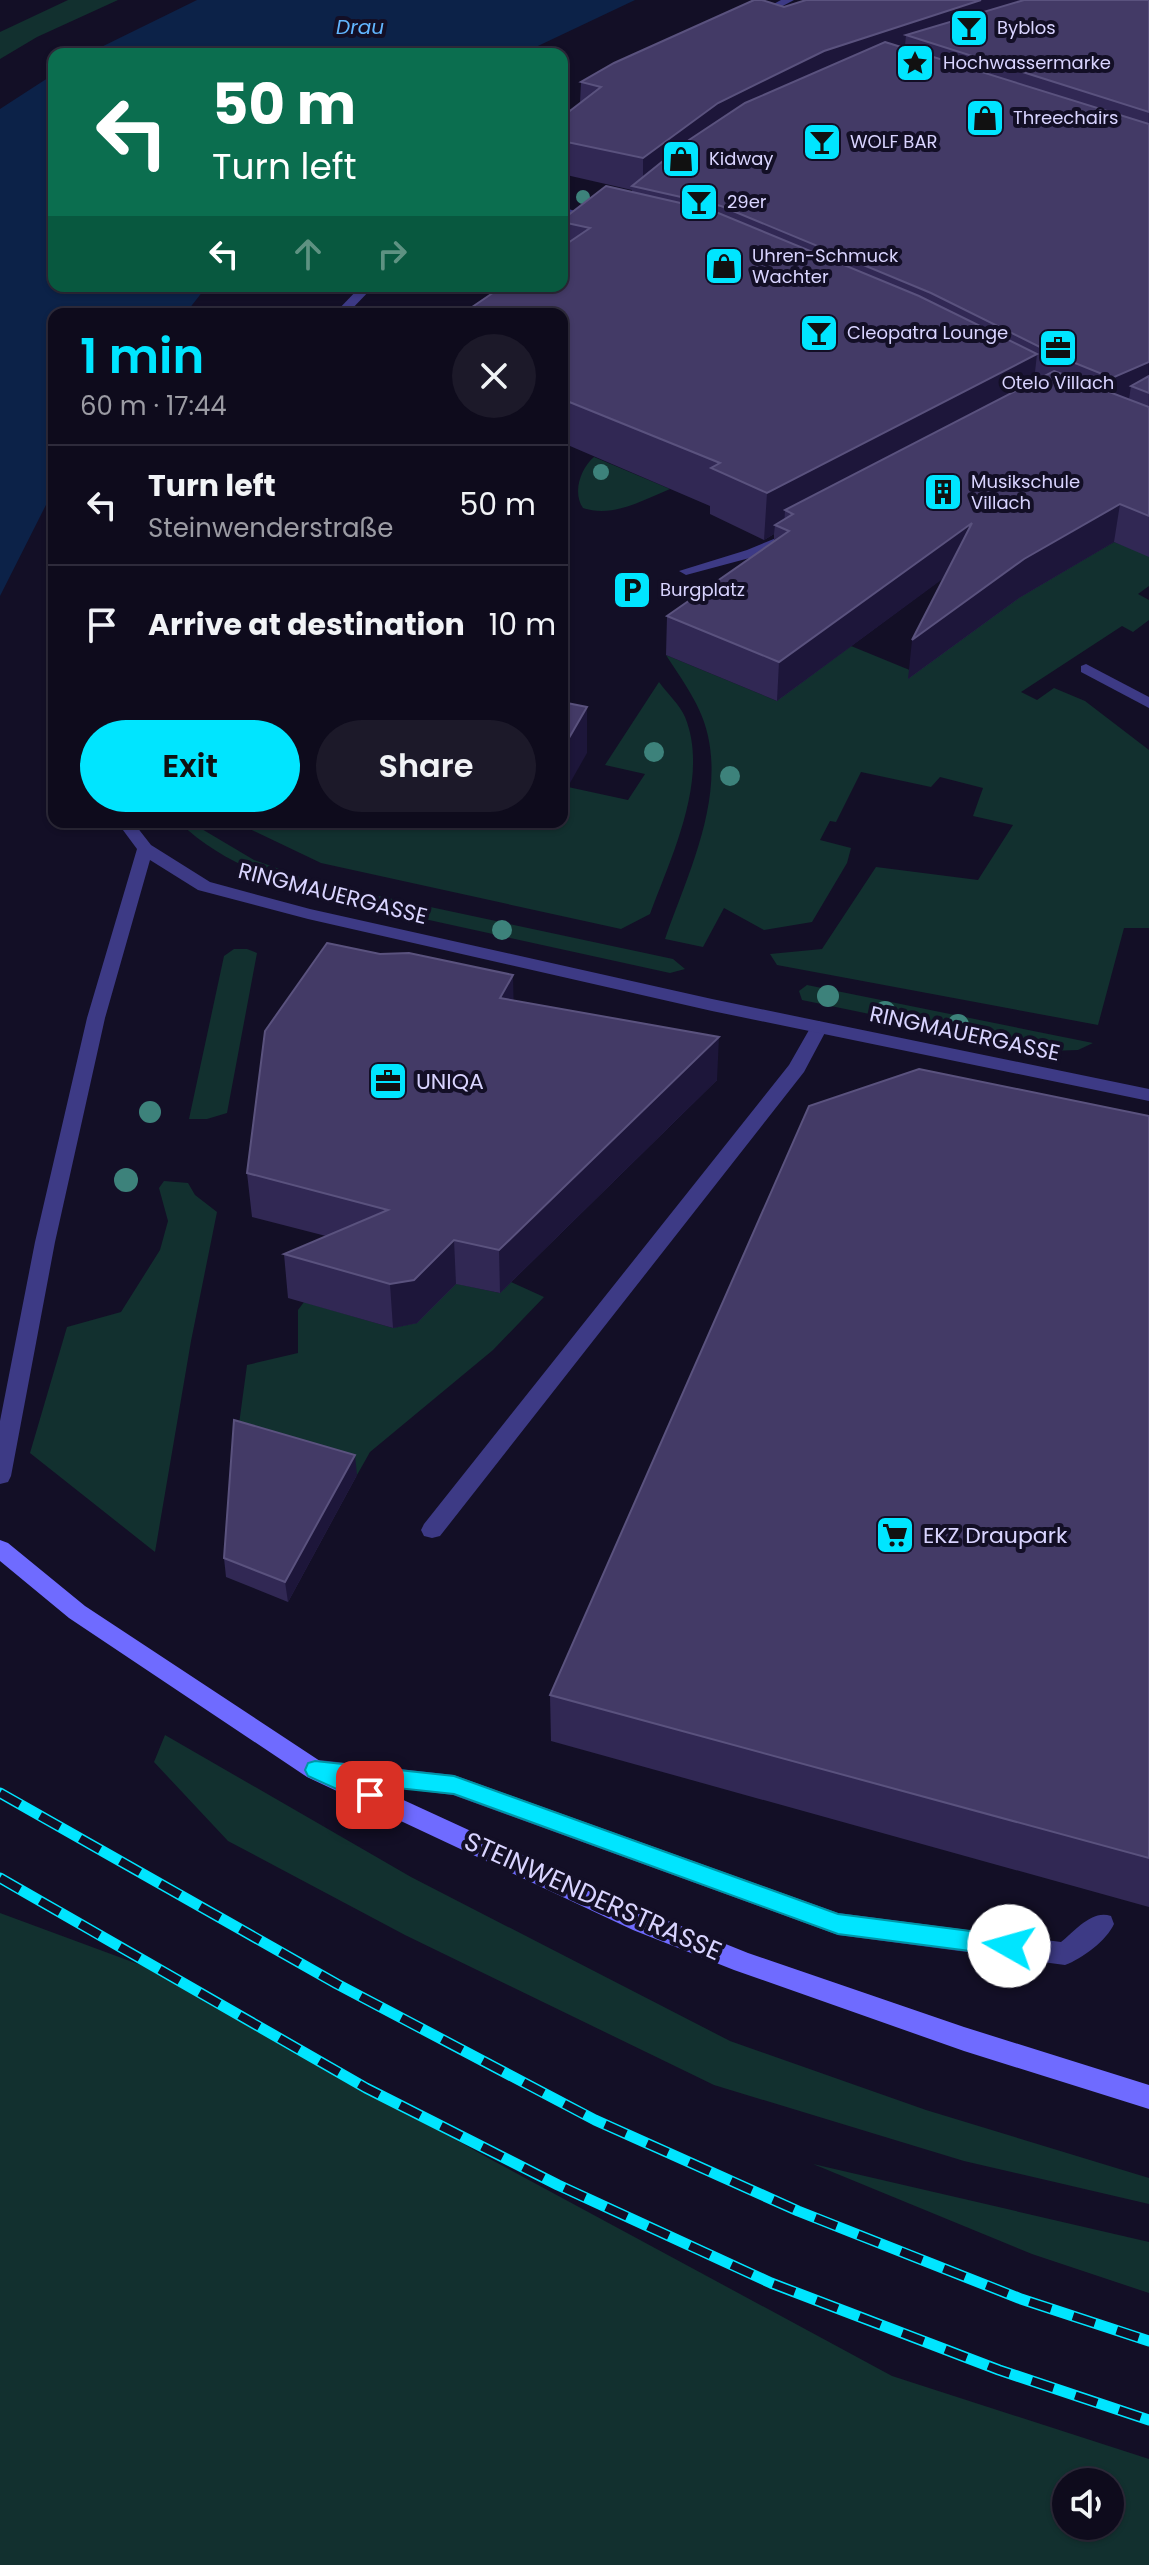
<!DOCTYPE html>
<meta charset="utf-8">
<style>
:root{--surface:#0e0b1c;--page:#1c1929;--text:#f1f3f6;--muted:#9b9ba3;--line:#2e2b3b;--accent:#00e5ff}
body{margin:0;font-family:Poppins,sans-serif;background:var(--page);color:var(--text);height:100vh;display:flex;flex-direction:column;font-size:30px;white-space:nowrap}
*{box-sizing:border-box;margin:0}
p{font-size:26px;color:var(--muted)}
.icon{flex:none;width:44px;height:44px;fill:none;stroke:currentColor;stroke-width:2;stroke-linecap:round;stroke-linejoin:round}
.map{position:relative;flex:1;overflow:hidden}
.details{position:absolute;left:48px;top:308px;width:520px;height:520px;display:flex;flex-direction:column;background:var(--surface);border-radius:16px;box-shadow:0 2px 6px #0004,0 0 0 2px var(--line)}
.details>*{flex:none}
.top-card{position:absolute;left:48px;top:48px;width:520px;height:244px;border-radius:16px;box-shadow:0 2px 6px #0004,0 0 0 2px var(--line);background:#0b6e4f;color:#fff;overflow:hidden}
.controls{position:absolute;left:1052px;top:2468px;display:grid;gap:16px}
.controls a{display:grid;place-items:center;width:72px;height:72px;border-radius:50%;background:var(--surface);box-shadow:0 2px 6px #0004,0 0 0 2px var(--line);font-size:40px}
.pin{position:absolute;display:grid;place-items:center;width:68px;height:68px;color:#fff;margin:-34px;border-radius:16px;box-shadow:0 4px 12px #0006}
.me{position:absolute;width:88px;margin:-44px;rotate:277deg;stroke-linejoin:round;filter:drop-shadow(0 0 6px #0008)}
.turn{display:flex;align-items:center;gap:28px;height:168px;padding:0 32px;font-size:36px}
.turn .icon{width:104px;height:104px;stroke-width:2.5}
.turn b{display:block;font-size:56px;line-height:68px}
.lanes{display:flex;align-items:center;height:76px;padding:0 32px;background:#0003;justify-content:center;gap:40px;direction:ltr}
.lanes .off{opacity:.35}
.round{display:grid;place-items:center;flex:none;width:84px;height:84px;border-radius:42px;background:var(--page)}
.head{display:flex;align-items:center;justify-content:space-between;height:136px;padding:0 32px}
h1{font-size:48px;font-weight:600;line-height:60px;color:var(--accent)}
.action{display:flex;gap:16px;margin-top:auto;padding:16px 32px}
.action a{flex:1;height:92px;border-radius:48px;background:var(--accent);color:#111;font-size:32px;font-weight:600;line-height:92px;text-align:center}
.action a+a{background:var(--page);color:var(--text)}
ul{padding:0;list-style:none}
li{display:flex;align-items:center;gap:24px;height:120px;padding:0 32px;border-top:2px solid var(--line)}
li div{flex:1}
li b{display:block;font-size:30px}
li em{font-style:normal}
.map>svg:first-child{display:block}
</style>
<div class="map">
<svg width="1149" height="2565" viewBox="0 0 1149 2565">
<rect width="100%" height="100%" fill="#130f26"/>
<g fill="#12302f" fill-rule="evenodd">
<polygon points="68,0 118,0 37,37 0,59 0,32"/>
<path d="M594 457 670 489C643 500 613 518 583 508 572 492 581 468 594 457Z"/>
<path d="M1114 542 1149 555V586L1138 594 1149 600V620L1133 632 1122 626 1021 692 1037 700 1054 688 1085 701 1149 750V928H1124L1098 1025 777 965 770 954 822 949 876 867 978 880 1013 825 973 816 983 788 940 777 931 787 861 772 836 822 830 821 820 840 851 848 847 863 812 922 764 930 724 908 703 947 665 939C687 876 723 804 708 736 702 706 682 680 666 655L777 701 834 639 912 671 1020 597Z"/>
<path d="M659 682C667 693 680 705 685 717 710 778 671 857 650 914L621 929 321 863 235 822H562V797L568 787 628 800 645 774 605 765Z"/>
<path d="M179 822H190L254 860 299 876 301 889C256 873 214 856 179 822Z"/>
<polygon points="360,892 673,959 685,969 670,973 356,904 346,895"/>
<polygon points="234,949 247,949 257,953 227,1113 207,1119 189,1119 224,956"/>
<polygon points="807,985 1093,1043 1078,1050 1048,1051 802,1000 799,991"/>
<polygon points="164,1181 188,1183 195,1195 217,1212 191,1341 155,1552 30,1453 67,1327 121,1312 160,1250 168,1221 159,1188"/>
<polygon points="511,1282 544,1297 493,1350 370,1452 357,1475 237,1439 247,1365 298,1353 298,1310 304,1302 393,1328 417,1323 453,1283 500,1293"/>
<polygon points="165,1735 411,1877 730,2041 926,2110 1149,2178 1149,2204 964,2161 714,2085 405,1935 228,1841 154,1762"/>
<path d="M0 1913 165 1974 488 2158 892 2376 1149 2459V2565H0ZM1066 2482H1110V2526H1066Z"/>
<polygon points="813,2164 1149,2242 1149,2293 1032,2254"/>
</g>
<g fill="#0c2248">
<polygon points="197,0 635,0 521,54 87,54"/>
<polygon points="54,74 54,286 207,286 185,314 54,314 54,489 0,596 0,109"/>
</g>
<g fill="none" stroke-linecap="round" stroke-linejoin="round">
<g fill="#3d3a85" fill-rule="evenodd">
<polygon points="1086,664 1149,697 1149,708 1081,672 1081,666"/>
<polygon points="819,1021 828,1027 804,1072 440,1536 432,1538 424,1536 421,1530 424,1524 789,1065 813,1023"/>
<path d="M319 1760 454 1775 838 1913 1061 1942C1075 1931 1092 1909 1111 1916L1114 1924C1107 1940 1082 1959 1065 1965L838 1935 453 1795 311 1777 307 1770 311 1763Z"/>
</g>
<g fill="#3d3a85" fill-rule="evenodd">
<polygon points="781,0 794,0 760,18 751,16"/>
<polygon points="562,207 598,218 600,221 594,225 562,215"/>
<polygon points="361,286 374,286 347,314 334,314"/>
<polygon points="791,532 798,536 796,539 757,556 686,575 679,571 747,550"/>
<polygon points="117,822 133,822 151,845 210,882 310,909 712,999 1149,1089 1149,1101 712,1011 308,919 198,890 150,860 105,1018 55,1242 11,1476 8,1482 0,1484 0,1421 35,1242 87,1018 137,849"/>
</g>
<polygon fill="#6f6bff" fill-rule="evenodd" points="0,1540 8,1543 85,1606 323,1763 651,1914 748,1953 964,2027 1149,2085 1149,2109 964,2051 734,1970 633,1930 307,1777 69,1618 0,1561"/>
<defs>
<g id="rail">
<polyline points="0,1793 337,1984 595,2120 798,2211 1021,2299 1149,2341"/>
<polyline points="0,1878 366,2088 558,2185 771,2283 999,2370 1149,2420"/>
</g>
</defs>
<use href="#rail" stroke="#00e5ff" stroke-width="11"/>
<use href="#rail" stroke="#130f26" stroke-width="8" stroke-dasharray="23" stroke-linecap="butt"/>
</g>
<g fill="#3d827b">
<circle cx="583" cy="197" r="7"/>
<circle cx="601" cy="472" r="8"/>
<circle cx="654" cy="752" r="10"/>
<circle cx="730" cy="776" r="10"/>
<circle cx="502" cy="930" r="10"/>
<circle cx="828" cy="996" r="11"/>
<circle cx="885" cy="1012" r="11"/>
<circle cx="958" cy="1025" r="11"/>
<circle cx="150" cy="1112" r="11"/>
<circle cx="126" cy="1180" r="12"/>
</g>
<g fill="#312854">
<polygon points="1149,0 1149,557 1114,542 1019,598 908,679 943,578 777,701 666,655 667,616 774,542 774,534 764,540 710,514 710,506 563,443 562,220 632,192 632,190 562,174 562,117 580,103 581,82 784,7"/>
<polygon points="380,954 513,975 513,1000 717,1080 500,1293 456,1284 417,1323 393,1328 288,1298 284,1254 326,1236 252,1217 247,1173"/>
<polygon points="1149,1116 1149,1907 551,1741 550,1695"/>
<polygon points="357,1475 288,1602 226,1577 224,1558"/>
</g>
<g fill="#1d163a">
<polygon points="981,0 1090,0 906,35 904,56 643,188 643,158 718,103 824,51"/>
<polygon points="1037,354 1032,399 793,514 785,510 784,529 775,525 774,534 764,540 767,493"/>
<polygon points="1149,362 1149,393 1131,386 1128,406 1107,415 1112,378"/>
<polygon points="563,398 563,443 562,444 562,399"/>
<polygon points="1120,504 1114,542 1019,598 908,679 912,640 1024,559"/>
<polygon points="972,523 967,561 777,701 779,662"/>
<polygon points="562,600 563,645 562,646"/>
<polygon points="587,707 587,753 562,797 562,750"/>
<polygon points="513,975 514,1018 500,998"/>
<polygon points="719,1037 717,1080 500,1293 499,1250"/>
<polygon points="454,1240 456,1284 417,1323 393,1328 390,1284"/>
<polygon points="355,1455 357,1475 288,1602 285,1582"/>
</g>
<g fill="#433a66" stroke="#5a527e" stroke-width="2">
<polygon points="754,0 762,0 784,7 806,0 981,0 824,51 718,103 643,158 562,141 562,117 601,87 581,82 614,63"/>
<polygon points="1024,0 1149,0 1149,112 906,35"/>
<polygon points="885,42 1149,124 1149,362 1112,378 1060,357 931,293 721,206 632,186 689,140 745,103"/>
<polygon points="606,186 711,210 919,296 1037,354 767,493 711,468 720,463 562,399 562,314 462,314 503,286 562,286 562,247 590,228 562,222 562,220"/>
<polygon points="1054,371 1149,407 1149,516 1120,504 1024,559 912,640 972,523 779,662 667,616 789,531 775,525 793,514 785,510"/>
<polygon points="1149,376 1149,393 1131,386"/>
<polygon points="562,702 587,707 562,750"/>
<polygon points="327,943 380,954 409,953 513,975 500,998 719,1037 499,1250 454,1240 414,1280 390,1284 284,1254 388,1210 247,1173 265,1031"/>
<polygon points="919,1069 1149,1116 1149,1858 550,1695 809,1106"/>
<polygon points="234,1420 355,1455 285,1582 224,1558"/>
</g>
<polygon fill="#00e5ff" stroke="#0095a6" stroke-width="2" points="315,1761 454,1776 838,1914 1009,1936 1017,1939 1020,1946 1017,1954 1009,1956 838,1934 454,1794 369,1785 377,1789 381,1795 377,1801 370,1804 308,1776 305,1770 308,1763"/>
<defs>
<symbol id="bar-square" viewBox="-11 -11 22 22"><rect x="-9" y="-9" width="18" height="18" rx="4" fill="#00e5ff" stroke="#130f26"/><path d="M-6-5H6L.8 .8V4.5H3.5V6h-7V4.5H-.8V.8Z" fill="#111"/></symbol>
<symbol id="sight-square" viewBox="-11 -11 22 22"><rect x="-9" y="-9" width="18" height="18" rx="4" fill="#00e5ff" stroke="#130f26"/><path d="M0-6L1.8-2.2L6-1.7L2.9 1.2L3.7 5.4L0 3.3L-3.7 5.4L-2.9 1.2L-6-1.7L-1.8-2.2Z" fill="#111"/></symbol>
<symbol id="shop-square" viewBox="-11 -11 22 22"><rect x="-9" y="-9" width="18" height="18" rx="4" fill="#00e5ff" stroke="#130f26"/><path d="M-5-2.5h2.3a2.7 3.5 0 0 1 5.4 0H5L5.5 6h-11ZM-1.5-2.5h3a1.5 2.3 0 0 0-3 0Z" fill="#111"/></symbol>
<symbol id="office-square" viewBox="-11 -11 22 22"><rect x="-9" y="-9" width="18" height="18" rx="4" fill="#00e5ff" stroke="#130f26"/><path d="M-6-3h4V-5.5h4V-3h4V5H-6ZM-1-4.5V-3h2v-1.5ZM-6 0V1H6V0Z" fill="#111"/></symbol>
<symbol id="building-square" viewBox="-11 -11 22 22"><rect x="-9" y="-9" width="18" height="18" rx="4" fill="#00e5ff" stroke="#130f26"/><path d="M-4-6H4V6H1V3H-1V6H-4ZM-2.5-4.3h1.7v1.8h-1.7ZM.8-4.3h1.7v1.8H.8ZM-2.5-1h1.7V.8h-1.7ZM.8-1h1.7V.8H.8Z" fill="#111"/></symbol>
<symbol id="parking-square" viewBox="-11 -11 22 22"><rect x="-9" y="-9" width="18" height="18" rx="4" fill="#00e5ff" stroke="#130f26"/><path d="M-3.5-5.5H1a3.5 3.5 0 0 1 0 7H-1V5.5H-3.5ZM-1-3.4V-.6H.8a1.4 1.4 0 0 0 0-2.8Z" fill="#111"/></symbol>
<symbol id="supermarket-square" viewBox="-11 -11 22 22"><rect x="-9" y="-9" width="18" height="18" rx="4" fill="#00e5ff" stroke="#130f26"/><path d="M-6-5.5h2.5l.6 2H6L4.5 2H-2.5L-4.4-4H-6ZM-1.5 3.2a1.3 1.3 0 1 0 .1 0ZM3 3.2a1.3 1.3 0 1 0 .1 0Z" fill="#111"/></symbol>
</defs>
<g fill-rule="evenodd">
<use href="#bar-square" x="947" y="6" width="44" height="44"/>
<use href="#sight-square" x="893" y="41" width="44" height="44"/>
<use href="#shop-square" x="963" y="96" width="44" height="44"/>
<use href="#bar-square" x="800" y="120" width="44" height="44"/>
<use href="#shop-square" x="659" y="137" width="44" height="44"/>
<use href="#bar-square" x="677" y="180" width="44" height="44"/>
<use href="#shop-square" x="702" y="244" width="44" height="44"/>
<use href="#bar-square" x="797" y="311" width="44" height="44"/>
<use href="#office-square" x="1036" y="326" width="44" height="44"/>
<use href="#building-square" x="921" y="470" width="44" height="44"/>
<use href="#parking-square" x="610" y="568" width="44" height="44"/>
<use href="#office-square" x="366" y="1059" width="44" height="44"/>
<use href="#supermarket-square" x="873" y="1513" width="44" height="44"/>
</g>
<g text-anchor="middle" stroke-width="8" stroke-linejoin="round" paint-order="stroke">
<g font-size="18" fill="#d9d4ff" stroke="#130f26" text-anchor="start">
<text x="997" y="34">Byblos</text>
<text x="943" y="69">Hochwassermarke</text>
<text x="1013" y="124">Threechairs</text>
<text x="850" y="148">WOLF BAR</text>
<text x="709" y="165">Kidway</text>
<text x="727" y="208">29er</text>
<text x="752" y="262">Uhren-Schmuck<tspan x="752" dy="21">Wachter</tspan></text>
<text x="847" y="339">Cleopatra Lounge</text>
<text x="1058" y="389" text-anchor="middle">Otelo Villach</text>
<text x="971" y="488">Musikschule<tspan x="971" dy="21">Villach</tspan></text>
<text x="660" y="596">Burgplatz</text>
</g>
<g font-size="20" font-style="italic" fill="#62b6ff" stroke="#130f26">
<text x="360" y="34">Drau</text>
</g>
<g font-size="22" fill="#d9d4ff" stroke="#130f26">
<text transform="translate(333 893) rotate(14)" y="8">RINGMAUERGASSE</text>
<text transform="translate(965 1033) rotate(12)" y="8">RINGMAUERGASSE</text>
</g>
<g font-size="22" fill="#d9d4ff" stroke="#130f26" text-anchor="start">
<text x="416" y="1089">UNIQA</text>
<text x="923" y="1543">EKZ Draupark</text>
</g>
<g font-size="26" fill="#d9d4ff" stroke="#130f26">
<text transform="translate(593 1896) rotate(24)" y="9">STEINWENDERSTRASSE</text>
</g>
</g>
</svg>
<div class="controls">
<a><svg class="icon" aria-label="sound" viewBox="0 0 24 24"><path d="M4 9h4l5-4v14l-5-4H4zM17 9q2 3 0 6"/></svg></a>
</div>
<div class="pin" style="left:370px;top:1795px;background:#d93025"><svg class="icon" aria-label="arrive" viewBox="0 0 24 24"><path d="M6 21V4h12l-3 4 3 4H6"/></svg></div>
<svg class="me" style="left:1009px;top:1946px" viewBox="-20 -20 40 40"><circle r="19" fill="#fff"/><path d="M0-13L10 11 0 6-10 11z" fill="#00e5ff"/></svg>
<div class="top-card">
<div class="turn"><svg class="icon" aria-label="left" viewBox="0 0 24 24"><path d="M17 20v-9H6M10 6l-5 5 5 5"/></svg><div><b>50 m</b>Turn left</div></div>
<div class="lanes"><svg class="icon" aria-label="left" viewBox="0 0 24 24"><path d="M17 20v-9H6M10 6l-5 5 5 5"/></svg><svg class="icon off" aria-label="ahead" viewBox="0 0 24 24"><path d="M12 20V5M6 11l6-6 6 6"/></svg><svg class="icon off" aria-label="right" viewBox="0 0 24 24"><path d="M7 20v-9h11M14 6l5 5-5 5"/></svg></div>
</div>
<section class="details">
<div class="head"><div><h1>1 min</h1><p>60 m · 17:44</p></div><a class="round"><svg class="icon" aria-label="close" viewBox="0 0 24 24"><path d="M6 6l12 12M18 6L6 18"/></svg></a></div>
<ul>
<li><svg class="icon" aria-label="left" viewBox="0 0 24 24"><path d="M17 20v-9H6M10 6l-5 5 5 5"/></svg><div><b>Turn left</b><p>Steinwenderstraße</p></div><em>50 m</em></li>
<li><svg class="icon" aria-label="arrive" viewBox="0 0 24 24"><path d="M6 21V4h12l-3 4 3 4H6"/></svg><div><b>Arrive at destination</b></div><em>10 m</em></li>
</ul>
<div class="action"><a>Exit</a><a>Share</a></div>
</section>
</div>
